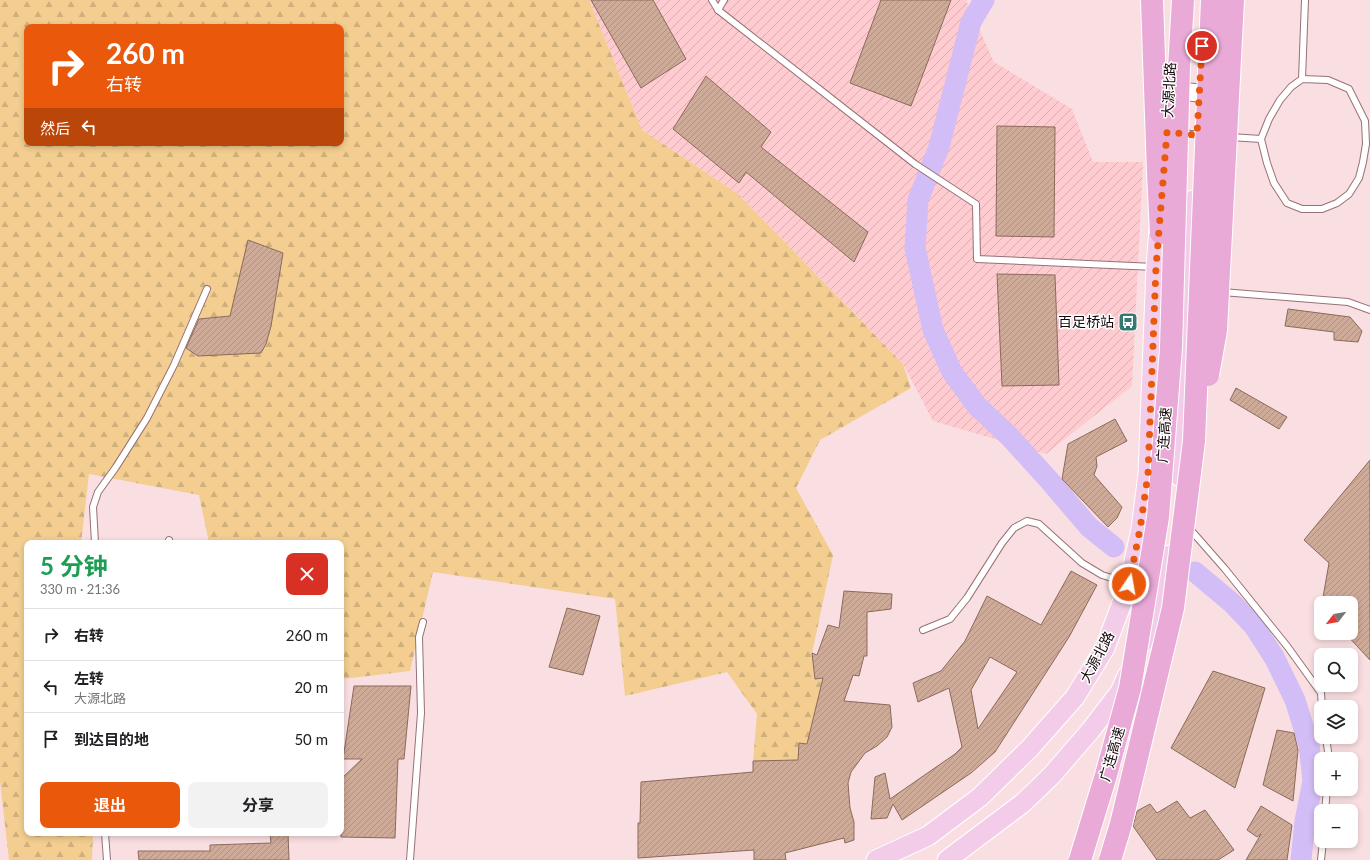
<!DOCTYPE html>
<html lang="zh">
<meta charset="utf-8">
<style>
:root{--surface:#fff;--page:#f2f2f2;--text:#202124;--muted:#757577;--line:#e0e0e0;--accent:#ea580c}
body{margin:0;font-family:Lato,"Noto Sans SC",sans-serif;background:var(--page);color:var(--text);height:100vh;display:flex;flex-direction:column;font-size:15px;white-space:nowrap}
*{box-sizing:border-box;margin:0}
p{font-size:13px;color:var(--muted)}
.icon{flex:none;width:22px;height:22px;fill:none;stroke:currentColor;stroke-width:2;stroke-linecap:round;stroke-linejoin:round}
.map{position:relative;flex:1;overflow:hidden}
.sheet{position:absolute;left:24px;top:540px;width:320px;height:296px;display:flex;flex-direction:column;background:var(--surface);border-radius:8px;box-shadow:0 2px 6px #0003}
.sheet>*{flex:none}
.hud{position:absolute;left:24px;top:24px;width:320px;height:122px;border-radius:8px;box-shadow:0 2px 6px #0003;background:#ea580c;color:#fff;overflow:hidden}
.needle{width:26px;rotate:239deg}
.fabs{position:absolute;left:1314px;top:596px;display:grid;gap:8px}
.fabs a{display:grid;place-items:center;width:44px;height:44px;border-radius:8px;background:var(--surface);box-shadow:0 2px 6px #0003;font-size:20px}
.pin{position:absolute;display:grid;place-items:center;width:34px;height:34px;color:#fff;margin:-17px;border:2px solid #fff;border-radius:50%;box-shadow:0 1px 4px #0007}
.me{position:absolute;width:44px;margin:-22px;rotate:12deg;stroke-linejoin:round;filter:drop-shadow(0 0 3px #0008)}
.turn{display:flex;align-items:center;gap:14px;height:84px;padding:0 16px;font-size:18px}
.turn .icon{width:52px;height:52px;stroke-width:2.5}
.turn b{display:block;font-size:28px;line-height:34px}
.then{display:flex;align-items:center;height:38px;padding:0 16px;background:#0003;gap:8px;font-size:15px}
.round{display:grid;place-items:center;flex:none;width:42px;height:42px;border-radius:8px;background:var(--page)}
.headline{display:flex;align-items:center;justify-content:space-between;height:68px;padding:0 16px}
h1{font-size:24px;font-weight:700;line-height:30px;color:#1e9e55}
.cta{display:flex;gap:8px;margin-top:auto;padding:8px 16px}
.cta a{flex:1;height:46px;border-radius:8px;background:var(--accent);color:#fff;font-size:16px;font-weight:700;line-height:46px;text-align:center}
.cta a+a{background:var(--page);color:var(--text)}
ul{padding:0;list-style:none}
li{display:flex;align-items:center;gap:12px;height:52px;padding:0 16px;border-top:1px solid var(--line)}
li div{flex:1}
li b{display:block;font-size:15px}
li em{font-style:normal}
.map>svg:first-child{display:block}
</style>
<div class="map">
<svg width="1370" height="860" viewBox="0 0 1370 860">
<defs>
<pattern id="industrial-furrows" width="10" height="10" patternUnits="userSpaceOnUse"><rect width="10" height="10" fill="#fecbd1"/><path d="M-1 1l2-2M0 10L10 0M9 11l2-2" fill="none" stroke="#d9adb2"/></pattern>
<pattern id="forest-firs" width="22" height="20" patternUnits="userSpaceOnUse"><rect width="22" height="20" fill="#f3ce90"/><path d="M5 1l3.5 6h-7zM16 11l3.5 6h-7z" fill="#cfaf7b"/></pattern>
<pattern id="building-hatch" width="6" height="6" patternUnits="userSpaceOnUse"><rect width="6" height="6" fill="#ceaa99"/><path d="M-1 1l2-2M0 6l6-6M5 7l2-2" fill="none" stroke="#b09182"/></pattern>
</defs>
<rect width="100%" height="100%" fill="#fadfe2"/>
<polygon fill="url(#industrial-furrows)" points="589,0 966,0 994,62 1072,109 1093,162 1143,162 1132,386 1046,454 933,421 903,364 738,194 642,130"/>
<path fill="url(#forest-firs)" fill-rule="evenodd" d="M0 0H589L642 130 738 194 903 364 911 388 820 440 796 488 833 555 812 653 815 679 823 678 807 744 799 743 798 760 753 761 757 714 727 672 625 696 615 599 433 572 410 671 343 679 341 698V543H209L199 495 89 474 81 543H27V833H93L92 860H9L0 781ZM27 27H341V143H27Z"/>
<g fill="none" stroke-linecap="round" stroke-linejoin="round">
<g stroke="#d3bdf6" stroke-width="21">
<polyline points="984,0 971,22 939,147 918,200 915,248 933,330 952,372 977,406 1009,436 1049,480 1089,527 1114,547"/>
<polyline points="1195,572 1232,603 1254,626 1274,657 1295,700 1309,745 1313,781 1305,821 1301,860"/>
</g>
</g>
<g fill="url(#building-hatch)" stroke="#8b6a5b" fill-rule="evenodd">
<polygon points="591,0 653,0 686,59 641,88"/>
<polygon points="881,0 951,0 911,106 850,83"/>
<polygon points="706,76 771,132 761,147 868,232 854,262 746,172 739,183 673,129"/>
<polygon points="997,126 1055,127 1054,237 996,236"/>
<polygon points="248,240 283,253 271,326 266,344 261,353 198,356 186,348 199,319 230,316"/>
<polygon points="997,274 1055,275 1059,385 1002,386"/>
<polygon points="1288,309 1350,317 1362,331 1358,342 1334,340 1334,332 1285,326"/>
<polygon points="1236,388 1287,417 1279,429 1230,400"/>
<polygon points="1115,419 1127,441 1096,457 1097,466 1094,475 1122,507 1117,518 1108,527 1062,479 1068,444"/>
<polygon points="1370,460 1370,660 1345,633 1351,633 1351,603 1322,603 1329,563 1304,540"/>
<path d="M1071 571 1097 585 1069 637 995 752 971 773 902 820 893 804 887 818 871 819 875 777 885 773 890 799 955 754 962 747 949 688 918 702 913 683 941 671 965 641 987 596 1041 625ZM990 657 1017 672 978 729 971 690Z"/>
<polygon points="844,591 892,594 891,609 867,612 867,656 864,656 859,676 853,675 844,701 890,705 892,727 887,737 877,746 865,753 851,772 848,783 850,808 854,822 854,840 845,843 844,838 785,853 786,860 754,860 754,850 638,858 638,823 640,823 641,782 753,772 753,761 798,760 799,743 807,744 823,678 815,679 812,653 817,655 828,625 839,628"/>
<polygon points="567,608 600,616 583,675 549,667"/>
<polygon points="1213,671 1265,688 1235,788 1171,748"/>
<polygon points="354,686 411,686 404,759 398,759 395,838 341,837 341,779 362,759 343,759"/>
<polygon points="1277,730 1294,733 1298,750 1293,801 1263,785"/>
<polygon points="1177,801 1190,818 1205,810 1234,850 1218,860 1157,860 1133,826 1137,811 1150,804 1157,813"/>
<polygon points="1261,806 1292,825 1287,860 1246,860 1261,834 1257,837 1247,830"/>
<polygon points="270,833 288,833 289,860 139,860 138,851 210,851 210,845 271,843"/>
</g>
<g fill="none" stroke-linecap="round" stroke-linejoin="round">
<defs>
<g id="lane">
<polyline points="712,0 718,10 915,164 976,204 977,259 1155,267"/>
<polyline points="718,10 724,0"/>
<polyline points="1302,79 1305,0"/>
<polyline points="1180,133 1203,135"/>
<polyline points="1230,137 1261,139 1267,163 1274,183 1287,203 1302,209 1322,209 1337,203 1349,194 1359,178 1363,162 1366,144 1365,121 1349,89 1328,80 1302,79 1291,87 1280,100 1269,119 1261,139"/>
<polyline points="1222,292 1348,302 1370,310"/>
<polyline points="1189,528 1225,569 1287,646 1321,693 1322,707"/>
<polyline points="95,543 93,507 98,492 116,467 147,418 174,365 207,289"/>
<polyline points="168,543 169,540"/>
<polyline points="923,630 950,619 967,598 1002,543 1014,528 1027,521 1039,524 1082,563 1102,575 1128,583"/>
<polyline points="1326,737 1329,759"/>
<polyline points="1325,811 1327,789"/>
<polyline points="105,833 107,860"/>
<polyline points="410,860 421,713 419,637 423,622"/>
<polyline points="1321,860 1323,841"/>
</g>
<polyline id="secondary" points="1169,90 1199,93"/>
<g id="primary">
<polyline points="1180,477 1186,373 1188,290 1193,200"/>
<path d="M1142 644C1155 613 1164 588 1169 555"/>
<polyline points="876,860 928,836 980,797 1030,748 1075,697 1105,648 1129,584 1141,529 1148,474 1156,267 1160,217"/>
<polyline points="947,860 1023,803 1052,775 1090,731 1120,692 1128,674"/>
</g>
</defs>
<use href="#lane" stroke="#977175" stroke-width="8"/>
<use href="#secondary" stroke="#977175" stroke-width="19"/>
<use href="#primary" stroke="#fff" stroke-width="21"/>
<use href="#lane" stroke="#fff" stroke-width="6"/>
<use href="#secondary" stroke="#fff" stroke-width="17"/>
<use href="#primary" stroke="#f2cce8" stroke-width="19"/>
<defs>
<g id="highway-bridge">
<polyline points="1152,0 1158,173 1161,233"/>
<polyline points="1208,375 1216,330 1233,0"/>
<polyline points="1080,860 1106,775 1130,688 1158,517 1171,348 1179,68 1183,0"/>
<polyline points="1110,860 1121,824 1173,608 1194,441 1212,0"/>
</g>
</defs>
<use href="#highway-bridge" stroke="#fff" stroke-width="24" stroke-linecap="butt"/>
<use href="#highway-bridge" stroke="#e9aad8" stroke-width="22"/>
</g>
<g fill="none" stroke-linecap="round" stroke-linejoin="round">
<polyline stroke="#ea580c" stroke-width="7" stroke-dasharray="0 12.6" points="1129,584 1140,529 1148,474 1156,267 1167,132 1197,135 1202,46"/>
</g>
<defs>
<symbol id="bus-square" viewBox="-11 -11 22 22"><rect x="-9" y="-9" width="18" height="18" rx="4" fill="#347a70" stroke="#fff"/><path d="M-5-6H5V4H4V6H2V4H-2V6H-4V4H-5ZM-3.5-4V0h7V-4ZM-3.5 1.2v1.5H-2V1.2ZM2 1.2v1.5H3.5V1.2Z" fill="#fff"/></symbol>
</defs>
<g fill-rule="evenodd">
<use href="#bus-square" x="1117" y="311" width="22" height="22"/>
</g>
<g text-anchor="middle" stroke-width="3" stroke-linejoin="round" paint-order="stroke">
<g font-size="14" fill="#15080a" stroke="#fff">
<text transform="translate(1169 90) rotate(-87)" y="5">大源北路</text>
<text transform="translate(1164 435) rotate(-86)" y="5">广连高速</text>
<text transform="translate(1097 657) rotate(-62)" y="5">大源北路</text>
<text transform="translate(1112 754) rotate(-74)" y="5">广连高速</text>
</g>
<g font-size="14" fill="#15080a" stroke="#fff" text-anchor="end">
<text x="1114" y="327">百足桥站</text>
</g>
</g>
</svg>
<div class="fabs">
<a><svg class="needle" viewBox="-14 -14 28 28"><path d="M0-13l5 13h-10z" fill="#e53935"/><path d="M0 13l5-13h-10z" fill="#757577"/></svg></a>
<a><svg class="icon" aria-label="search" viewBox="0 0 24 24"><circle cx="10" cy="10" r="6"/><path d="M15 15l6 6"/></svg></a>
<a><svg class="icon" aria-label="layers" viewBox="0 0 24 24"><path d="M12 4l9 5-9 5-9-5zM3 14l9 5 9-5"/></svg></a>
<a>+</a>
<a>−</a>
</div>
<div class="pin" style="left:1202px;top:46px;background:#d93025"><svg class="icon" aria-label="arrive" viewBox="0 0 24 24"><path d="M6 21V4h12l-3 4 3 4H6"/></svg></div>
<svg class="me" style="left:1129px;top:584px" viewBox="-20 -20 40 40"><circle r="17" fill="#ea580c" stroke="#fff" stroke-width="3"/><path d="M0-11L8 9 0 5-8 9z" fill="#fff"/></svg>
<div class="hud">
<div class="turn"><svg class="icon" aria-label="right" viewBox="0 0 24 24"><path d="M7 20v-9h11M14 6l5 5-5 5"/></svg><div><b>260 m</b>右转</div></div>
<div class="then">然后<svg class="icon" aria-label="left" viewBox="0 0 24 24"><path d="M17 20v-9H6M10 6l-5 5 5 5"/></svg></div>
</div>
<section class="sheet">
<div class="headline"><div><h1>5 分钟</h1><p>330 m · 21:36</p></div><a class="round" style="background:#d93025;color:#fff"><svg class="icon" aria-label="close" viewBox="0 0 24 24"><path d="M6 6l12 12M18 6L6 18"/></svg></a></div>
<ul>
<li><svg class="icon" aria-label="right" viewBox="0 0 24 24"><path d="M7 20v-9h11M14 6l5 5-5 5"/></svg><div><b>右转</b></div><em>260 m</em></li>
<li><svg class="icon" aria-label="left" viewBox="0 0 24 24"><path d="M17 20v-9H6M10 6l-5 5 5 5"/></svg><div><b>左转</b><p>大源北路</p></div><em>20 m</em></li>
<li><svg class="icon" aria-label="arrive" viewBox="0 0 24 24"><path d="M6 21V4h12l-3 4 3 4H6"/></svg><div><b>到达目的地</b></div><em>50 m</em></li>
</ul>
<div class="cta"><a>退出</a><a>分享</a></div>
</section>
</div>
